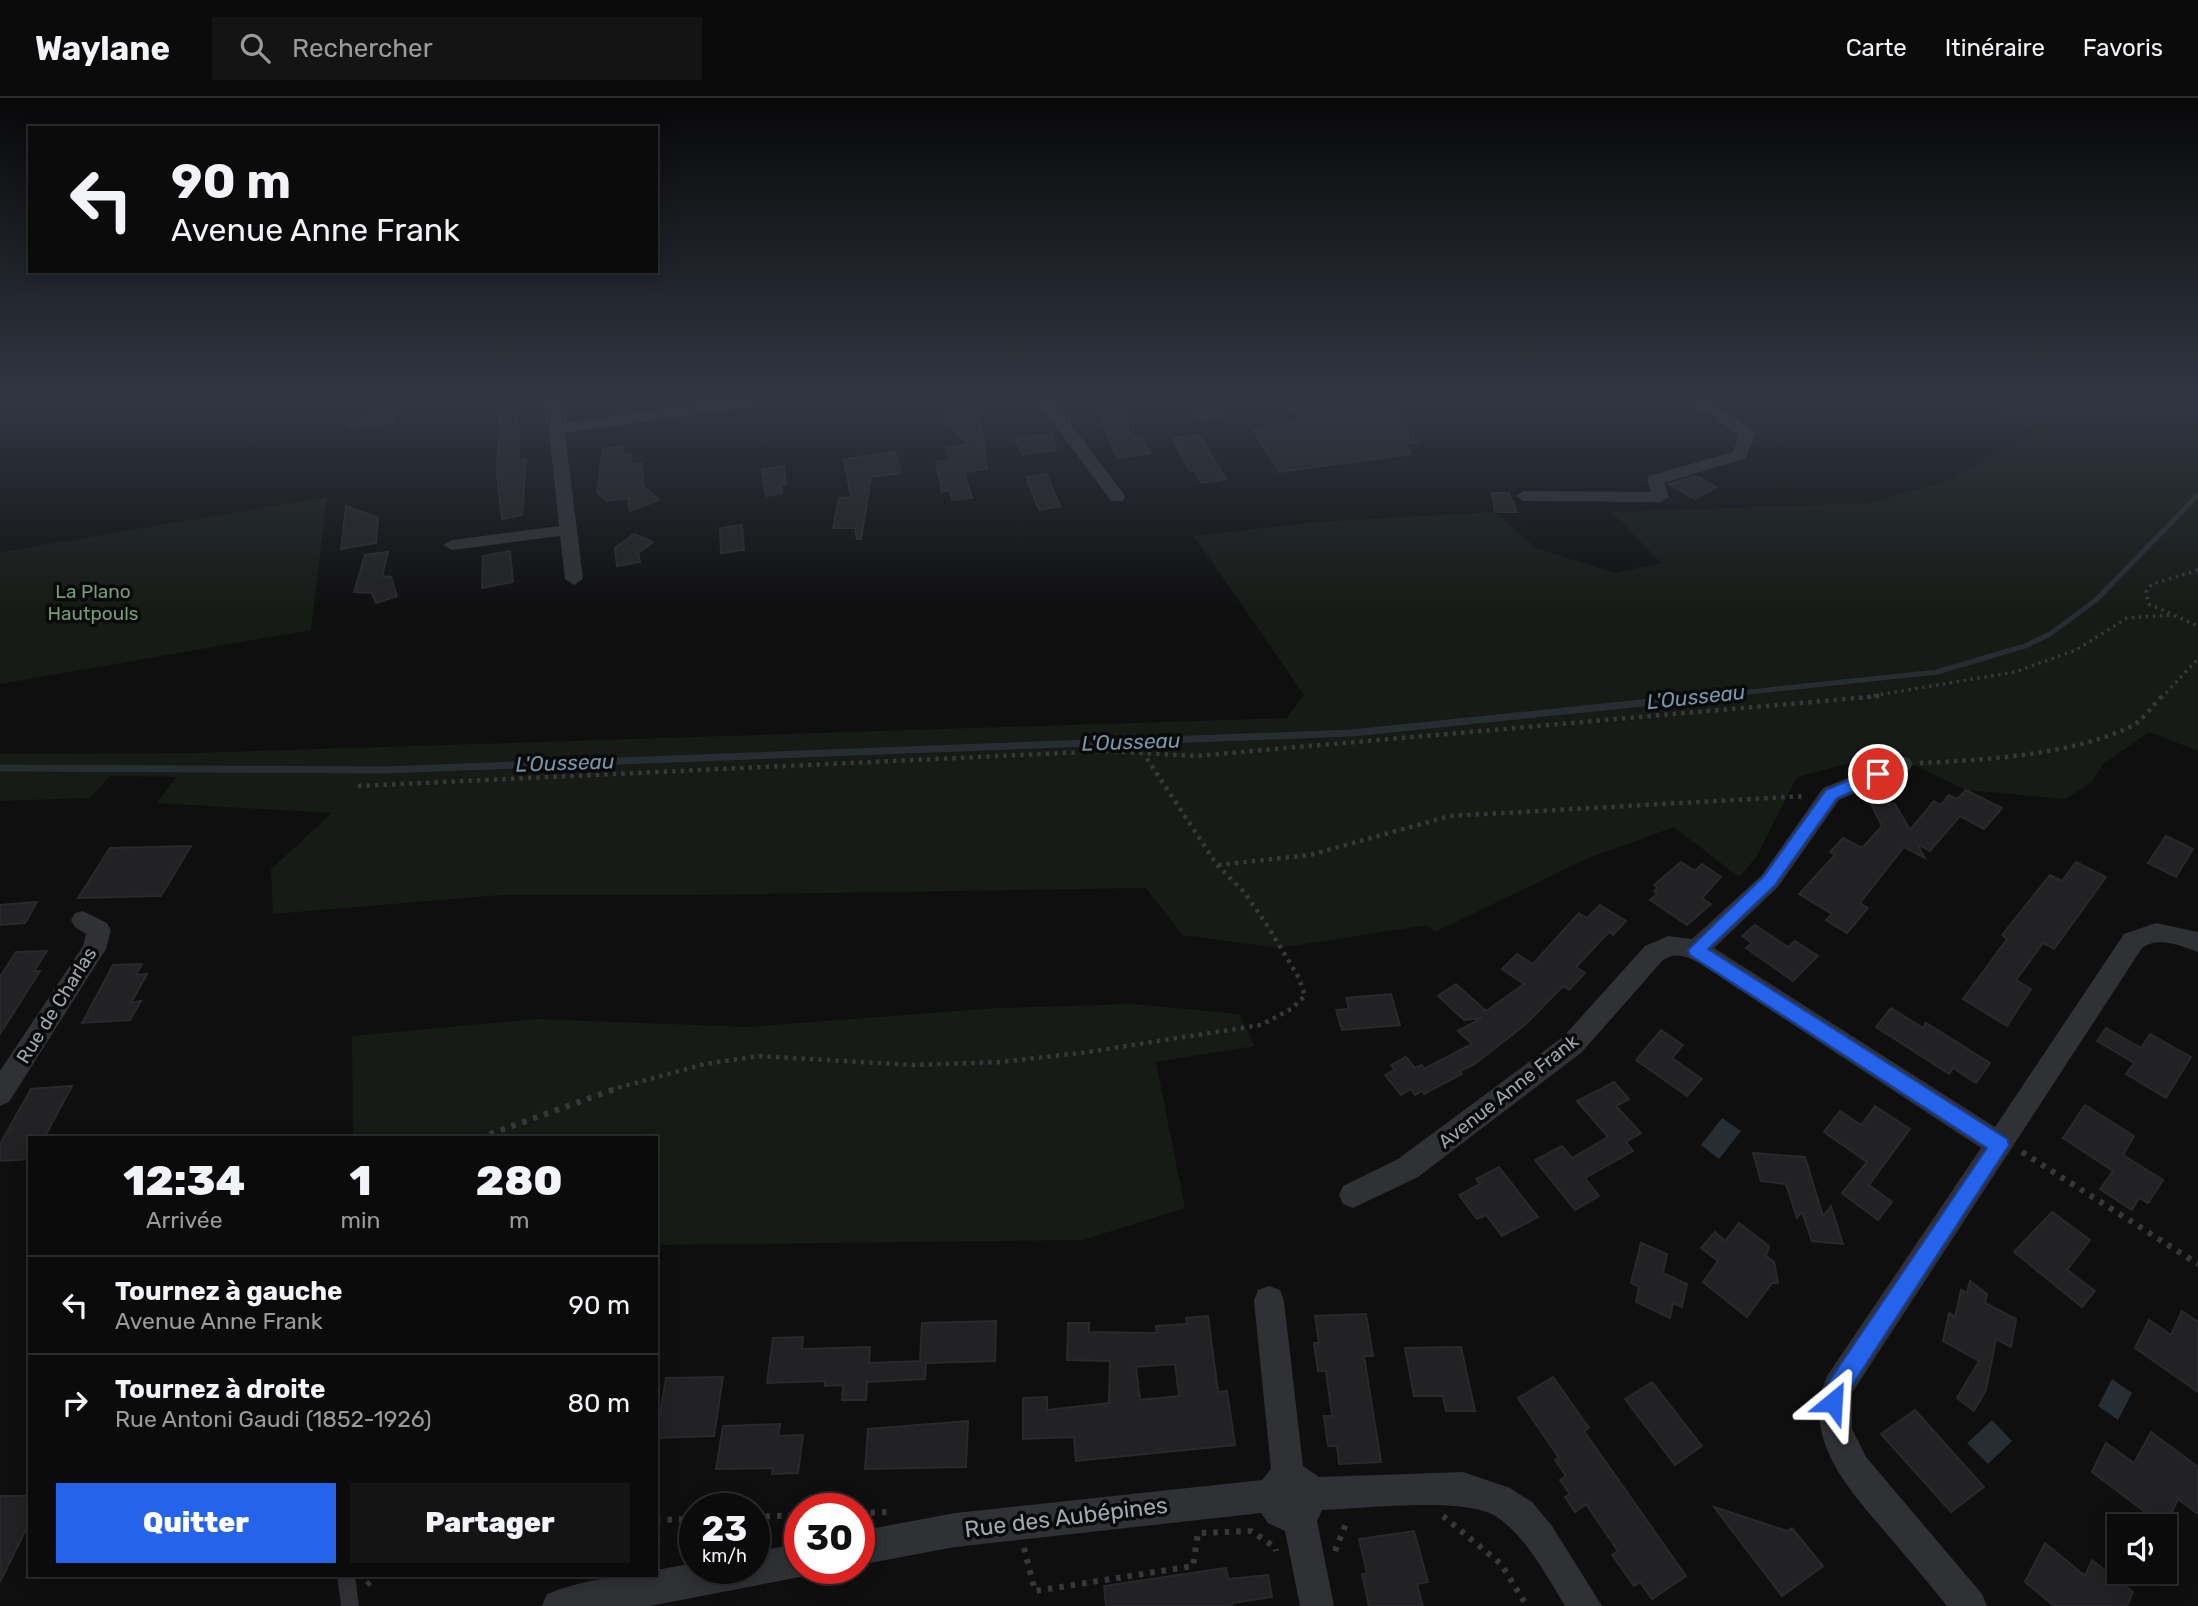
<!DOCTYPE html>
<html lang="fr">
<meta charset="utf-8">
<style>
:root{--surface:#0b0b0c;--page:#141415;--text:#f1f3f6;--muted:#9a9b9d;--line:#2b2b2d;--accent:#2563eb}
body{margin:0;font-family:Rubik,sans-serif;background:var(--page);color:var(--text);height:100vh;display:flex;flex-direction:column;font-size:26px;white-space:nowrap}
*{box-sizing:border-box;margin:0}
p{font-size:23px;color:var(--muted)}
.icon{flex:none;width:38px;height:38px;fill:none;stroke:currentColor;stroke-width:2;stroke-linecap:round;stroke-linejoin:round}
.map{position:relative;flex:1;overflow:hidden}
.panel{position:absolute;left:28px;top:1038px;width:630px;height:441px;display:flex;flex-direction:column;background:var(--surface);border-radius:0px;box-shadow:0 4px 18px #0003,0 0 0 2px var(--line)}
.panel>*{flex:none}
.top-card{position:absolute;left:28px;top:28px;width:630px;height:147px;border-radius:0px;box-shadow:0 4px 18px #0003,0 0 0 2px var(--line);background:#0b0b0c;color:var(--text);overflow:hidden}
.buttons{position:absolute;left:2107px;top:1416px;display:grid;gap:14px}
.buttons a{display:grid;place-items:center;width:70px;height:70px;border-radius:0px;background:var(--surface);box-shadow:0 4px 18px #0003,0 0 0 2px var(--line);font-size:35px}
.speed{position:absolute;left:679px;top:1395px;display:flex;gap:14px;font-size:35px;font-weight:700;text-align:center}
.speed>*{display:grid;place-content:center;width:91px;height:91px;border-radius:50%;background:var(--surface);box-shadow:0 4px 18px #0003,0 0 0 2px var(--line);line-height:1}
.speed small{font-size:18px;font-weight:400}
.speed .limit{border:10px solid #d22;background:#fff;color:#111}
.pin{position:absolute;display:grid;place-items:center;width:60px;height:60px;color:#fff;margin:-30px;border:4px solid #fff;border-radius:50%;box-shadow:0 2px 7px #0007}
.me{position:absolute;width:77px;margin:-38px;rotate:27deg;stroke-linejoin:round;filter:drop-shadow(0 0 5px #0008)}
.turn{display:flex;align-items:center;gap:24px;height:147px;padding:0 28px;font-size:32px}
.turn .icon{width:91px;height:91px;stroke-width:2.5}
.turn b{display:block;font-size:49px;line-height:60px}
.eta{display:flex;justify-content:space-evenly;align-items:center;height:119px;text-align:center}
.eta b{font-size:42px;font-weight:800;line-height:49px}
.primary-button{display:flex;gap:14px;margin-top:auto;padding:14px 28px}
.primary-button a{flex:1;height:80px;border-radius:0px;background:var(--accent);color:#fff;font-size:28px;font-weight:800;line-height:80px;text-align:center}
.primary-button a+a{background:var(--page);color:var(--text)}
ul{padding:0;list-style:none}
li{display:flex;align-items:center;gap:21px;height:98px;padding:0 28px;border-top:2px solid var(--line)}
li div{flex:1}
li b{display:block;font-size:26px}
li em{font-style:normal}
header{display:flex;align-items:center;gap:42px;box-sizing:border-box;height:98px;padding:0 35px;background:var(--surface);border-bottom:2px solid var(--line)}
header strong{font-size:33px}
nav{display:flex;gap:38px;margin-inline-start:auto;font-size:24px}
.search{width:490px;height:63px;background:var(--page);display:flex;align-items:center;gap:18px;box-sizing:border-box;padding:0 24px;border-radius:0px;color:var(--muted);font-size:26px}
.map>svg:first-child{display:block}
</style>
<header>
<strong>Waylane</strong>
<div class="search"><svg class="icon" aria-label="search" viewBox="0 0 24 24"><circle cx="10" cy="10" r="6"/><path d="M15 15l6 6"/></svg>Rechercher</div>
<nav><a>Carte</a><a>Itinéraire</a><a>Favoris</a></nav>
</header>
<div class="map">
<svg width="2198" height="1508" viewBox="0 0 2198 1508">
<rect width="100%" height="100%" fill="#0f0f10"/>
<g fill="#161b16">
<polygon points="1973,300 2198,300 2198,653 2149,634 2103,666 2091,685 2065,701 1966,692 1889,655 1797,679 1757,758 1739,779 1674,729 1586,761 1435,834 1427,827 1280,850 1182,837 1146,790 699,797 501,797 273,816 271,771 332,715 157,705 176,679 110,678 89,700 0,703 0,656 195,655 1286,620 1304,597 1194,438 1317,424 1495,414 1536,450 1615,475 1661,465 1612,414 1870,405 1948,383 2032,334"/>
<polygon points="327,399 311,532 0,586 0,454"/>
<polygon points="1133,906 1239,916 1255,948 1156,964 1185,1110 1083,1142 656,1147 656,1040 353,1039 352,938 537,921 747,929 998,910"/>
</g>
<g fill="#262e33">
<polygon points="1722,1020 1741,1033 1719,1061 1701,1047"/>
<polygon points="2112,1281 2132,1295 2118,1322 2098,1308"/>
<polygon points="1992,1322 2012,1343 1988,1366 1967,1345"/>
</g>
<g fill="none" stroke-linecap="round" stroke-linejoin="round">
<polyline stroke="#262e33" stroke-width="5" points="1692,600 1937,574 2025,548 2050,536 2096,502 2198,397"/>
<polyline stroke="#262e33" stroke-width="7" points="0,670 384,672 1352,635 1709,598"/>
</g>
<g fill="#222224" stroke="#29292c" stroke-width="2" fill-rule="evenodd">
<polygon points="500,300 513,300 519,336 518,363 526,362 522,417 502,421 497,377"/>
<polygon points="1091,300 1114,300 1134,339 1141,338 1150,355 1118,360"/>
<polygon points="1284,300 1382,300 1417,345 1404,346 1411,356 1280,374 1253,332 1299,321"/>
<polygon points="401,301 395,324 348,330 348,328"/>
<polygon points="1215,305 1223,321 1201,324 1192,308"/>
<polygon points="979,310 987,371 964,374 972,400 952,402 949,392 942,394 936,364 950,362 946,350 968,347 943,318"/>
<polygon points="1051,336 1056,352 1023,356 1015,340"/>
<polygon points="1199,337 1226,381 1202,385 1194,373 1190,373 1173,340"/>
<polygon points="623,348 624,357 631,357 632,366 642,365 643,388 659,402 630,413 628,400 607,403 597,394 603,351"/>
<polygon points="895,354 901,375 871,379 861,441 857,441 855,430 833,430 839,400 851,399 844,361"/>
<polygon points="784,368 786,386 781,386 782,395 766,398 762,372"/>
<polygon points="1046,376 1060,408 1039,412 1026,379"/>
<polygon points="1696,378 1716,389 1695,401 1669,386"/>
<polygon points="1492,395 1509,395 1517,414 1495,414"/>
<polygon points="346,408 378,420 376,445 341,451"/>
<polygon points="742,427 744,452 721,455 720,430"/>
<polygon points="634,436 653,444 638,455 640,464 617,468 615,450"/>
<polygon points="510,453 513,484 482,490 483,458"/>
<polygon points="388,454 382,478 391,479 397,498 376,505 372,495 354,494 365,457"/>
<polygon points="1966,692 2002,710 1984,731 1960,718 1930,753 1917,746 1925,760 1904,749 1860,805 1868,810 1847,835 1826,822 1832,816 1799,796 1835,757 1830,754 1843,740 1862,750 1882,728 1870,704 1895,706 1910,732 1934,703 1941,707 1949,697 1957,701"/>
<polygon points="2166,738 2193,751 2176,779 2148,765"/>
<polygon points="191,748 161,798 78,800 110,750"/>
<polygon points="1681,764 1695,773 1702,766 1721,779 1702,800 1711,806 1687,827 1650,802 1657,796 1654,793 1658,790 1654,787"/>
<polygon points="2076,764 2106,779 2054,851 2043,845 2016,882 2031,891 2007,928 1963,901 2007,841 2002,837 2050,777 2062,783"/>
<polygon points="37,804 25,825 0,827 0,807"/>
<polygon points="1600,807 1626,823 1613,837 1609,834 1576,869 1585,875 1569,892 1563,888 1526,926 1475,966 1460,973 1462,976 1424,996 1422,993 1415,997 1411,991 1401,997 1385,977 1395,972 1391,967 1406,959 1415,970 1422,967 1424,971 1472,946 1458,933 1482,920 1464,922 1438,898 1456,886 1486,913 1524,886 1502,871 1517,856 1533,866 1579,815 1587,820"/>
<polygon points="1755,827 1788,849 1795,843 1818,858 1793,883 1746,850 1752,845 1742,838"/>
<polygon points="47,853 34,873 40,873 0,936 0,879 16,854"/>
<polygon points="142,866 136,877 147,876 131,905 141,903 130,922 82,925 113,867"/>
<polygon points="1391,896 1400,927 1342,932 1336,912 1349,911 1346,900"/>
<polygon points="1891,910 1923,930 1926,925 1990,965 1976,985 1953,970 1949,976 1876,929"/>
<polygon points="2106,930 2141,950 2150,936 2191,959 2166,1000 2126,976 2134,965 2097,943"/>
<polygon points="1661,932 1683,947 1672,960 1702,981 1687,998 1636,962"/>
<polygon points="1614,984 1629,1001 1616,1008 1641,1035 1626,1044 1633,1053 1585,1080 1599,1098 1575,1112 1535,1062 1562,1048 1572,1060 1608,1039 1577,1003"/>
<polygon points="72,988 44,1040 30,1040 30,1061 0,1063 0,1046 31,991"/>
<polygon points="2085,1007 2134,1038 2123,1057 2163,1082 2148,1105 2139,1100 2132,1112 2100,1091 2113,1073 2063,1040"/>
<polygon points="1875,1008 1910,1031 1869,1087 1892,1104 1878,1122 1842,1095 1867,1064 1824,1034 1840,1013 1861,1027"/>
<polygon points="1753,1055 1805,1059 1823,1118 1831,1108 1843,1146 1812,1143 1802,1114 1797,1120 1786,1086 1761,1083"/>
<polygon points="1499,1069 1538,1119 1502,1138 1486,1117 1477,1121 1459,1097 1480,1086 1476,1081"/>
<polygon points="2052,1114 2090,1142 2067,1172 2095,1193 2082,1209 2014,1154"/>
<polygon points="1739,1125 1769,1148 1766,1158 1774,1164 1778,1185 1772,1185 1747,1219 1703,1184 1718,1163 1701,1150 1715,1134 1725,1143"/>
<polygon points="1641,1145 1667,1156 1663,1175 1687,1186 1682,1209 1673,1205 1670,1220 1636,1204 1639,1189 1631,1185"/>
<polygon points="1970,1183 1987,1196 1985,1205 2016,1221 2011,1249 1996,1241 1986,1292 1974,1313 1957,1300 1979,1263 1943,1243 1949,1215 1955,1219 1961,1192 1967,1195"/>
<polygon points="2182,1213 2198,1224 2198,1294 2135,1250 2149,1222 2171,1237"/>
<polygon points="1366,1216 1373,1258 1364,1258 1381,1364 1339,1366 1337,1348 1328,1348 1324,1318 1332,1318 1326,1273 1318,1273 1314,1245 1319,1245 1315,1218"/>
<path d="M1208 1218 1218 1294 1227 1293 1235 1347 1076 1363 1074 1339 1023 1341V1300L1047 1299V1312L1109 1305 1110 1263 1067 1262 1068 1225H1089V1234L1157 1235 1156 1228 1187 1226 1186 1220ZM1175 1266 1179 1298 1140 1302 1136 1269Z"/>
<polygon points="996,1223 995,1263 926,1265 925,1281 867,1284 866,1302 842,1302 843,1287 825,1288 825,1283 767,1285 773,1240 803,1239 802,1251 870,1249 869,1265 920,1263 922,1225"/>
<polygon points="1461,1249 1475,1313 1446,1313 1443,1298 1414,1298 1405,1250"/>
<polygon points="723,1279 714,1338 656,1340 666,1280"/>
<polygon points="1553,1279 1589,1330 1584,1333 1686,1478 1652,1501 1640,1484 1634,1488 1612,1457 1618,1453 1586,1406 1575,1414 1565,1399 1570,1396 1560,1382 1566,1378 1555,1362 1559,1360 1518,1300"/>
<polygon points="1652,1284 1702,1348 1675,1367 1625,1301"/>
<polygon points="1915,1312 1984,1389 1951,1414 1881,1336"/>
<polygon points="968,1323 966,1369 865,1371 868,1331"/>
<polygon points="780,1326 778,1338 803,1337 798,1375 772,1376 773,1370 716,1371 723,1328"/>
<polygon points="2151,1334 2198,1369 2198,1416 2178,1401 2165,1429 2092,1374 2106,1345 2134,1365"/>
<polygon points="0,1398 30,1398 30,1423 0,1484"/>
<polygon points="1714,1409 1787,1433 1792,1430 1823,1468 1782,1498"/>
<polygon points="1414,1433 1428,1484 1417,1486 1423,1508 1369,1508 1362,1476 1367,1475 1359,1441"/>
<polygon points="2045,1445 2085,1478 2092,1462 2133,1494 2127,1508 2054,1508 2025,1484"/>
<polygon points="1226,1470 1228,1481 1268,1477 1272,1499 1232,1505 1232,1508 1106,1508 1104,1488"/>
</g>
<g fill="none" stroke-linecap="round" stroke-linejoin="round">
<g stroke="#36383c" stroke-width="3.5" stroke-dasharray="2.5 4.5" stroke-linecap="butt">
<polyline points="2198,472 2152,486 2146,494 2149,506 2198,528"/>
<polyline points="1860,600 2015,574 2076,552 2127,520 2172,517"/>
<polyline points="2161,600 2198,561"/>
</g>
<g stroke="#36383c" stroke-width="4.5" stroke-dasharray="3.5 5" stroke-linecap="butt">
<path d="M1920 665C1986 662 2072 657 2132 628 2143 622 2153 607 2162 598"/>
<polyline points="358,688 1106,653 1196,658 1879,598"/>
<polyline points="1218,767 1310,757 1450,718 1805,698"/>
<polyline points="610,992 705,966 760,958 913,967 1001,964 1088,954 1261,927 1291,911 1305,898 1299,880 1267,827 1244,794 1217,767 1144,656"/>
</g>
<g stroke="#36383c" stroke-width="6" stroke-dasharray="4.5 7" stroke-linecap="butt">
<polyline points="479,1040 615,991"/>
<polyline points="2022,1054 2198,1166"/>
<polyline points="859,1415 890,1414"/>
<polyline points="1443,1418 1501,1466 1527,1508"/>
<polyline points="754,1419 800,1417"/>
<polyline points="656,1422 695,1421"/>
<polyline points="1024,1450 1035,1493 1193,1468 1198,1435 1251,1433 1275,1449 1276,1453"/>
<polyline points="1335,1453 1347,1423"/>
<polyline points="367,1487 377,1477"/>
</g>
<polygon fill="#303135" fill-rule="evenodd" points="337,1477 355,1477 359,1508 341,1508"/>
<g fill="#303135" fill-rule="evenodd">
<polygon points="542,300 558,300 564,325 742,300 783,300 775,305 565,335 583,481 574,487 565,481 560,438 452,452 443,447 452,442 559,428 549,331"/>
<polygon points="1035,300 1051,300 1123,395 1125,399 1123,403 1111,403"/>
<polygon points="1683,300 1702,300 1753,332 1755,335 1746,360 1664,385 1669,399 1661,404 1524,403 1516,398 1524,393 1651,394 1647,382 1649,378 1733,354 1739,337"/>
<path d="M1902 658 1910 661 1913 666 1910 671 1839 702 1778 789 1714 850 1995 1029 2124 836 2156 825 2198 834V854C2180 848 2159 838 2142 850L1852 1295V1331L1866 1359 1982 1496 1987 1508H1947C1927 1483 1906 1458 1885 1434 1847 1389 1801 1340 1827 1278L1981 1050 1699 865C1686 858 1676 854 1663 862L1582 954 1418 1079 1353 1110 1343 1106 1339 1097 1343 1088 1398 1061 1564 938 1645 848 1668 838 1692 841 1762 777 1823 690Z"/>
<polygon points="83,813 107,825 111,832 106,851 9,1004 0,1008 0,973 83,848 86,836 75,829 71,822 75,815"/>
<path d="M1269 1188 1280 1192 1284 1203 1303 1368 1319 1379 1463 1374 1510 1390 1532 1404 1552 1428 1602 1508H1565C1546 1477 1527 1440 1497 1419 1464 1398 1363 1411 1322 1412L1317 1423 1334 1508H1300L1285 1433 1268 1425 1261 1415 955 1449 859 1467V1433L955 1415 1262 1382 1271 1371 1254 1203 1258 1192Z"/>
<path d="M800 1445V1470H814L812 1474 800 1479 650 1508H542L547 1496C580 1482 621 1477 656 1477V1472L695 1465V1470H754V1454Z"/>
</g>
</g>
<linearGradient id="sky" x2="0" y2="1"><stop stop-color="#080809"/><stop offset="0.59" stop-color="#313742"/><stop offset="1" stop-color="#313742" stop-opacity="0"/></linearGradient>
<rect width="2198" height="511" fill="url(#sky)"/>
<polygon fill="#2563eb" stroke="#184099" stroke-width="2" points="1878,670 1883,672 1883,680 1837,700 1775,787 1708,851 2007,1041 2009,1047 1847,1295 1841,1312 1833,1315 1825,1312 1822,1304 1830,1282 1987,1050 1690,857 1688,852 1764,778 1826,692"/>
<g text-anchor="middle" stroke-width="7" stroke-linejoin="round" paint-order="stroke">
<g font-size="19" fill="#789c78" stroke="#0a0a0b">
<text x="93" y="500">La Plano<tspan x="93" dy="22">Hautpouls</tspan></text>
</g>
<g font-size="19" fill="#a1a7b1" stroke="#0a0a0b">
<text transform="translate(56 907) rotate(-58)" y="7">Rue de Charlas</text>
<text transform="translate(1508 993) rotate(-38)" y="7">Avenue Anne Frank</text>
</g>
<g font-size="21" font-style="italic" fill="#7896ac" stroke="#0a0a0b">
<text transform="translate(1696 599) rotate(-6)" y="7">L'Ousseau</text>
<text transform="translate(1131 644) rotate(-2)" y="7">L'Ousseau</text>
<text transform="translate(565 665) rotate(-2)" y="7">L'Ousseau</text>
</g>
<g font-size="23" fill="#a1a7b1" stroke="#0a0a0b">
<text transform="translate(1066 1419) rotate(-7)" y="8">Rue des Aubépines</text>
</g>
</g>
</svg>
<div class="buttons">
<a><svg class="icon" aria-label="sound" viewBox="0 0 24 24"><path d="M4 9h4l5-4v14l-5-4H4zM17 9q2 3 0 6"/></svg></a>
</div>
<div class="speed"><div>23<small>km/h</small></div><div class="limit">30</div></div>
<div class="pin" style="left:1878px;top:676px;background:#d93025"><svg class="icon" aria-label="arrive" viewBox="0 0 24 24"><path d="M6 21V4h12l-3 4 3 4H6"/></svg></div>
<svg class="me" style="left:1833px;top:1304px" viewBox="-20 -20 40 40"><path d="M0-17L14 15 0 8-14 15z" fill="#2563eb" stroke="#fff" stroke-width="4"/></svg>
<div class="top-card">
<div class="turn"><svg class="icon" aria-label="left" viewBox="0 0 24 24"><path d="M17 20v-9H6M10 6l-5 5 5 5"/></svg><div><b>90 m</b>Avenue Anne Frank</div></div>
</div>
<section class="panel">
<div class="eta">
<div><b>12:34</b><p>Arrivée</p></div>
<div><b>1</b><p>min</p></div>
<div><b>280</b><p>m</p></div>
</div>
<ul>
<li><svg class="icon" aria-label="left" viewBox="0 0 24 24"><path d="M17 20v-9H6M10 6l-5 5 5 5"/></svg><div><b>Tournez à gauche</b><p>Avenue Anne Frank</p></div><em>90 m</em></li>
<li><svg class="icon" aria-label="right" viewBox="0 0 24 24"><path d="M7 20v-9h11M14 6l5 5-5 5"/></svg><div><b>Tournez à droite</b><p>Rue Antoni Gaudi (1852-1926)</p></div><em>80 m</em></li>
</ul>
<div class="primary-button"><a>Quitter</a><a>Partager</a></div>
</section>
</div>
